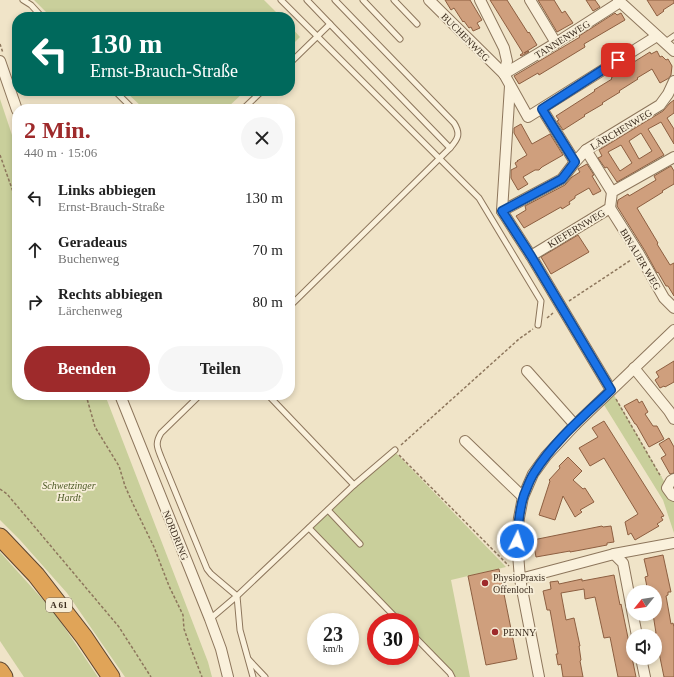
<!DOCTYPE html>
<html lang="de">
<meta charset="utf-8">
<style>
:root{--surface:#fff;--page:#f6f6f6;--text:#222;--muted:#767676;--accent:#9e2a2b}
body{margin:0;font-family:Georgia,serif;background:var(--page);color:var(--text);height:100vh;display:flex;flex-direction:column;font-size:15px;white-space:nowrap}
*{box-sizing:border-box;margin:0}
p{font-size:13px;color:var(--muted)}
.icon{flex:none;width:22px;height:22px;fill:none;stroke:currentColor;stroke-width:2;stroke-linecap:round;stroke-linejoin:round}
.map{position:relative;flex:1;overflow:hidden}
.sheet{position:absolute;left:12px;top:104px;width:283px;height:296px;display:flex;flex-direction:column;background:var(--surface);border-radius:16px;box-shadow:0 2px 6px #0003}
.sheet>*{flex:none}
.banner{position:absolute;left:12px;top:12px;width:283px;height:84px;border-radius:16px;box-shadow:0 2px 6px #0003;background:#00695c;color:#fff;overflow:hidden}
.needle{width:26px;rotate:240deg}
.buttons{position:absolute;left:626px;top:585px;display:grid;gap:8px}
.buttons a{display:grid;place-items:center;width:36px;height:36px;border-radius:50%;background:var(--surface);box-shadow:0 2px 6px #0003;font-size:20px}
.speed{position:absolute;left:307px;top:613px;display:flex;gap:8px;font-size:20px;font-weight:700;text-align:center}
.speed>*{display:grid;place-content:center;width:52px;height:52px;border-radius:50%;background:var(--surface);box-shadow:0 2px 6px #0003;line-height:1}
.speed small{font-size:10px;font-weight:400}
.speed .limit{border:6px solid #d22;background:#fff;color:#111}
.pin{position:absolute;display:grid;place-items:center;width:34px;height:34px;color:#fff;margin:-17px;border-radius:8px;box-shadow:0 2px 6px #0006}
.me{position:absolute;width:44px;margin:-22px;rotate:4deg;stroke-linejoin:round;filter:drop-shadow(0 0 3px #0008)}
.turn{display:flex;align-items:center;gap:14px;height:84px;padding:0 12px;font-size:18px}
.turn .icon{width:52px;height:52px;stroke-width:2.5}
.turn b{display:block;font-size:28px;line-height:34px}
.round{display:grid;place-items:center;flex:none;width:42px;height:42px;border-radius:21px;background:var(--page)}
.headline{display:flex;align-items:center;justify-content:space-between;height:68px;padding:0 12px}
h1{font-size:24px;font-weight:600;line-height:30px;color:var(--accent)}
.action{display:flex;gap:8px;margin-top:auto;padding:8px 12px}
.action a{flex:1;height:46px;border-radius:24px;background:var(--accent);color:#fff;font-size:16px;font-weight:600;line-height:46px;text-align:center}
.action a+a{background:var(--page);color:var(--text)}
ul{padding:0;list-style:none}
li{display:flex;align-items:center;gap:12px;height:52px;padding:0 12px}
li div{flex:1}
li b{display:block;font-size:15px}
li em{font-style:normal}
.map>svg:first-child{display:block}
</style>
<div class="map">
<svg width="674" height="677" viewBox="0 0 674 677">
<rect width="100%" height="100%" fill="#f0e4c8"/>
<g fill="#c9cf9b">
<polygon points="34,0 264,0 281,17 51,17"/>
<polygon points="290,26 300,37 290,47"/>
<polygon points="125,91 245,91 226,109 144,109"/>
<polygon points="0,99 17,150 17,395 105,395 208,662 212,677 125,677 67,593 20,540 0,520"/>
<polygon points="611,390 672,495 674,496 674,533 663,500 601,400"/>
<polygon points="395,452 506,567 451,580 470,677 453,677 410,630 410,622 402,622 311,528"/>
<polygon points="0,552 54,612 98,677 24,677 0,641"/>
</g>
<g fill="#cf9f7d" stroke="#8d5f41" fill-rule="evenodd">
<polygon points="445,0 470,0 482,20 477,23 480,28 473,31 471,27 469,28 464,21 463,22 454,8 451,10"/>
<polygon points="490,0 507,0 528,33 529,32 537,45 524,53 528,51 529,52 521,56 520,55 523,53"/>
<polygon points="538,0 554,0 562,13 565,11 573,23 557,32"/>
<polygon points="586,0 595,0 600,7 593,11"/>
<polygon points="647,0 674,0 674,3 663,10 664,11 657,16"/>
<polygon points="615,13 617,15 621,13 625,20 584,44 585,47 539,75 538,73 519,84 514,76 580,37 579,36"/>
<polygon points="657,51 660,57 662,56 666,60 668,59 672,66 671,75 669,78 660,83 652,69 637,78 638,79 619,91 620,92 602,103 603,104 584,115 585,116 563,130 557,121 559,120 556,116 595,91 594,90 612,79 611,78 630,66 629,65 650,52 651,54"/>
<path d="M674 100V113L667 118 674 129V144L661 122 648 129 664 155 617 182 607 167 605 168 598 158 602 156 599 150 663 111 670 103ZM641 133 652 151 639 159 629 141ZM621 145 632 163 620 171 608 152Z"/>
<polygon points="521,124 532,144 550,134 563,155 542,167 539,170 535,170 523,177 528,184 518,190 511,178 511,170 517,167 515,163 518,161 517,161 527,155 514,133 514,128"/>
<polygon points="587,164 594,175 592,176 601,191 593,195 589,188 575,196 575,198 569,202 570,204 562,209 561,207 524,228 516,216 526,210 525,206 565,185 572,177 580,172 578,169"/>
<polygon points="671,166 674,171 674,184 662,191 663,192 637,208 658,243 657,244 670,265 674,263 674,296 668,286 666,286 658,272 657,273 645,251 617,206 618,200 628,194 629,196 656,180 654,176"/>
<polygon points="578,235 589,252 551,274 541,257"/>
<polygon points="674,361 674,382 665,387 664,386 660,388 655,380 659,377 656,372"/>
<polygon points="637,399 639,403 642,401 648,412 645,414 653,426 657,426 664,439 649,447 636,424 635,424 624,406"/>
<polygon points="604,421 664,516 661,517 663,520 657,524 659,526 635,540 631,533 628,535 625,522 638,514 604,458 590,466 579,448 598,437 592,428"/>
<polygon points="669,438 674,447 674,473 670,474 661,458 666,455 659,444"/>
<polygon points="568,457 582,471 573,480 583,489 585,488 594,502 580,510 582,512 575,517 563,496 555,520 539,515 550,481 549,480 560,468 559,466"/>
<polygon points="602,526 603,527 611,526 614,542 607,543 607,545 581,550 570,552 570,551 536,557 533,540"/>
<polygon points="663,555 671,592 668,592 668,595 666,596 671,624 673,623 674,627 674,677 664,677 655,633 656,633 653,614 655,614 655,592 648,592 645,577 648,576 644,559"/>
<polygon points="499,569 517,659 486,665 468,576"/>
<polygon points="614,575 620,605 621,604 627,633 636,677 618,677 610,637 604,638 595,597 585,599 584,589 561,593 566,620 574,618 580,646 579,646 581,660 580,661 583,677 563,677 561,664 558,665 556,654 558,654 550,610 547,610 543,591 551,589 550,582 558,581 559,584 582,579 582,581"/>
</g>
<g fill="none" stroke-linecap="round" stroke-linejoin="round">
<defs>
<g id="service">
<polyline points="23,0 31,5 42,17"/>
<polyline points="281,0 479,198 541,301 538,325"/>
<polyline points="307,0 330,24"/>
<path d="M335 0 454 123C461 134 458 139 450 148"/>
<polyline points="363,0 400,39"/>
<polyline points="394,0 417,24"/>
<polyline points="664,43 674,36"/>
<polyline points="290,63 330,24 450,148 290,306"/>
<polyline points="115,91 133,109"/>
<polyline points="243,109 262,91"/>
<path d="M200 395 161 433C155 443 157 447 161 457L207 569 211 574 237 596 210 619"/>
<polyline points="354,485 395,450"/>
<polyline points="328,510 360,544"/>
<polyline points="309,528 400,622"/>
<polyline points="410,632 450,673 452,677"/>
<polyline points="249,660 265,677"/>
<polyline points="253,677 240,630 237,596 354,485 268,395"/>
</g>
<g id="minor">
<polyline points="429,0 504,74 528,117 657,36"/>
<polyline points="480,0 504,48 507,61 504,74"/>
<polyline points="530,0 556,43"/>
<polyline points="618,0 674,51"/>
<polyline points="0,61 17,110"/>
<polyline points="504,74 556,43 620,2"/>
<polyline points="542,109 575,162"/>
<polyline points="586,150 612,192"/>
<polyline points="610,208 639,254 664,298 674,308"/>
<polyline points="502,211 562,179 575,162 586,150 660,105 668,94 674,81"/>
<polyline points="502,211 531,256 611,390"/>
<polyline points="502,211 510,86"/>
<polyline points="531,256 610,208 612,192 674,157"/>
<polyline points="634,368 669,411 674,419"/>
<polyline points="527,371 575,425"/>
<polyline points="120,395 210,619 221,649 228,677"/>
<polyline points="465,441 523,497"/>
<polyline points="674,479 671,481 667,488 672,495 674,496"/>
<polyline points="614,554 674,543"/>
<polyline points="520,579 614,554 623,563 637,636"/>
<polyline points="641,658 645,677"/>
<polyline points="539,677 520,579 517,541 519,518 523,497 533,474 546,456 575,425 674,330"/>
</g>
<g id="motorway">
<polyline points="0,537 36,575 84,637 111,677"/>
<polyline points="0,671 4,677"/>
</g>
</defs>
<use href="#service" stroke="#8d765c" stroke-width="7"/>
<use href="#minor" stroke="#8d765c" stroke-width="12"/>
<use href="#motorway" stroke="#5b4430" stroke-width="19"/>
<g stroke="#8d765c" stroke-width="1.5" stroke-dasharray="3 2" stroke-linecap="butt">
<polyline points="0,44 3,53"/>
<polyline points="0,155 17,203"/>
<polyline points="569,301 631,260"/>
<polyline points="547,318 553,313"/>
<polyline points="86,395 95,427 119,466 125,486 133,504 154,547 169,586 183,615 184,629 191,649 202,677"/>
<polyline points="616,399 661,477"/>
<polyline points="401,445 519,339 533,329"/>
<polyline points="399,455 509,566"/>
<polyline points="0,489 7,494 119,627 151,677"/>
</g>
<use href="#service" stroke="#faf1dc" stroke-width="5"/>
<use href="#minor" stroke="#faf1dc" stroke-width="10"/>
<use href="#motorway" stroke="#e0a458" stroke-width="17"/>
</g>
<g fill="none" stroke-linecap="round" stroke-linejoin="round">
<defs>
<path id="route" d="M517 541C518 526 519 510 524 495 527 488 530 479 534 473 554 441 584 416 611 390L531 256 502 211 562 179 575 162 542 109 618 60"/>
</defs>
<use href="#route" stroke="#114b97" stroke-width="10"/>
<use href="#route" stroke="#1a73e8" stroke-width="7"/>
</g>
<g fill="#9e2a2b" stroke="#f7eed8" stroke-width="1.5">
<circle cx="485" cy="583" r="4"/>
<circle cx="495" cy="632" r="4"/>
</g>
<g text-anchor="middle" stroke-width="3.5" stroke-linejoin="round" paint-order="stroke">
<rect fill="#f7eed8" stroke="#756857" stroke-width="1" x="46" y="598" width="26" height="14" rx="3"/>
<g font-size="9" font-weight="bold" fill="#3d2e20">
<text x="59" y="608">A 61</text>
</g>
<g font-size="10" fill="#3d2e20" stroke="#f7eed8">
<text transform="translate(466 37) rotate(45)" y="4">BUCHENWEG</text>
<text transform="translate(562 39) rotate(-32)" y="4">TANNENWEG</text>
<text transform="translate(621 129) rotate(-31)" y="4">LÄRCHENWEG</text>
<text transform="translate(576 228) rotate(-31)" y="4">KIEFERNWEG</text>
<text transform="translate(641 259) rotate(59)" y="4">BINAUER WEG</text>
<text transform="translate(176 535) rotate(68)" y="4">NORDRING</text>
</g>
<g font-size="10" font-style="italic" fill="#4d5a26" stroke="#f7eed8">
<text x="69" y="489">Schwetzinger<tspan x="69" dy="12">Hardt</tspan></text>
</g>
<g font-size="10" fill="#3d2e20" stroke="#f7eed8" text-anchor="start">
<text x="493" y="581">PhysioPraxis<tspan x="493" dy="12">Offenloch</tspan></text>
<text x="503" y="636">PENNY</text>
</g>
</g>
</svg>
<div class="buttons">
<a><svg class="needle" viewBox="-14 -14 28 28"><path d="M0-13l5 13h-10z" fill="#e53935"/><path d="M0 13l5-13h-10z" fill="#767676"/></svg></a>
<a><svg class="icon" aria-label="sound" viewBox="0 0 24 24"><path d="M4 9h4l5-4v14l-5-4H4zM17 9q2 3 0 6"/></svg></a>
</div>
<div class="speed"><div>23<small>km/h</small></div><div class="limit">30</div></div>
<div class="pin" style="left:618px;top:60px;background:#d93025"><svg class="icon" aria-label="arrive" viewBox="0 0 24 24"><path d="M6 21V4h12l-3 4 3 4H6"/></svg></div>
<svg class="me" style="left:517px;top:541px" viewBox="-20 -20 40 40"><circle r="17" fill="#1a73e8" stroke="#fff" stroke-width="3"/><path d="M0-11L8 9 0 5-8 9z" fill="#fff"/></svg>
<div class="banner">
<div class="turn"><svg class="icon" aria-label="left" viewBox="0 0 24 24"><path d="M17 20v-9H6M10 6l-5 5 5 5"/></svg><div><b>130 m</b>Ernst-Brauch-Straße</div></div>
</div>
<section class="sheet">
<div class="headline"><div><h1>2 Min.</h1><p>440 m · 15:06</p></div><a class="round"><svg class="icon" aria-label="close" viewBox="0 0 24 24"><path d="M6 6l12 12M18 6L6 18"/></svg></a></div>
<ul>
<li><svg class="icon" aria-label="left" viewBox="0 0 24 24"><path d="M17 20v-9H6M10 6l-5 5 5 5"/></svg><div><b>Links abbiegen</b><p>Ernst-Brauch-Straße</p></div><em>130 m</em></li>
<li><svg class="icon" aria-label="ahead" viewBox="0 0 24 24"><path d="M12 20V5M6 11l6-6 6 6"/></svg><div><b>Geradeaus</b><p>Buchenweg</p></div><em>70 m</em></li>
<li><svg class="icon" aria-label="right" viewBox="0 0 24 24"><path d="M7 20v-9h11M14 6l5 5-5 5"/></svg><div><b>Rechts abbiegen</b><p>Lärchenweg</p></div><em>80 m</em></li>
</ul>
<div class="action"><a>Beenden</a><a>Teilen</a></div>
</section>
</div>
